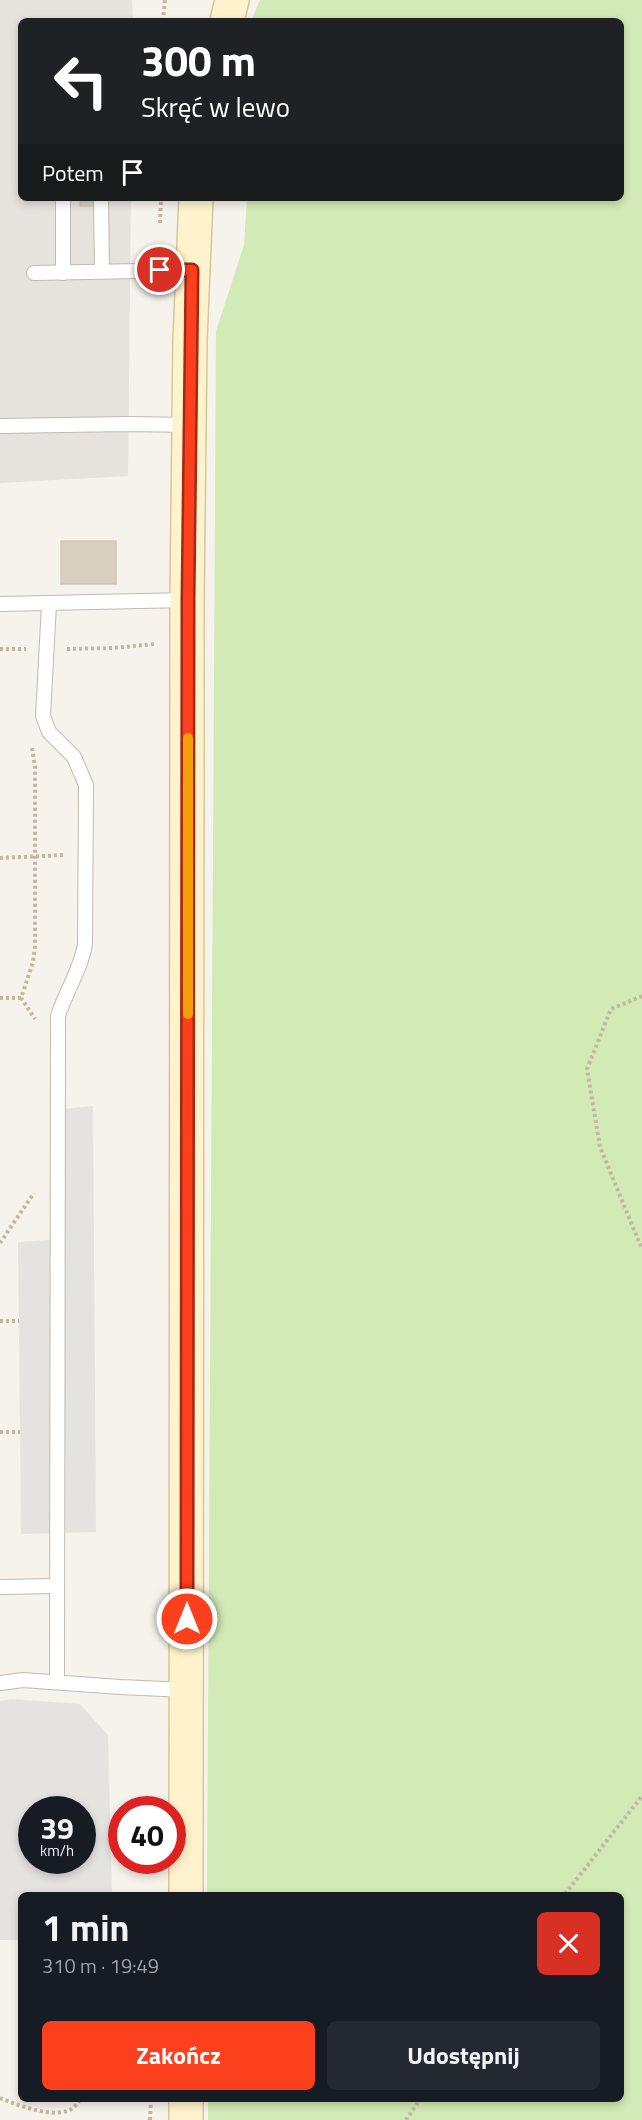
<!DOCTYPE html>
<html lang="pl">
<meta charset="utf-8">
<style>
:root{--surface:#171b24;--page:#242831;--text:#f1f3f6;--muted:#9ea1a6;--accent:#fc3f1d}
body{margin:0;font-family:"Titillium Web",sans-serif;background:var(--page);color:var(--text);height:100vh;display:flex;flex-direction:column;font-size:22px;white-space:nowrap}
*{box-sizing:border-box;margin:0}
p{font-size:20px;color:var(--muted)}
.icon{flex:none;width:33px;height:33px;fill:none;stroke:currentColor;stroke-width:2;stroke-linecap:round;stroke-linejoin:round}
.map{position:relative;flex:1;overflow:hidden}
.panel{position:absolute;left:18px;top:1892px;width:606px;height:210px;display:flex;flex-direction:column;background:var(--surface);border-radius:9px;box-shadow:0 3px 9px #0003}
.panel>*{flex:none}
.hud{position:absolute;left:18px;top:18px;width:606px;height:183px;border-radius:9px;box-shadow:0 3px 9px #0003;background:#202124;color:#fff;overflow:hidden}
.speed{position:absolute;left:18px;top:1796px;display:flex;gap:12px;font-size:30px;font-weight:700;text-align:center}
.speed>*{display:grid;place-content:center;width:78px;height:78px;border-radius:50%;background:var(--surface);box-shadow:0 3px 9px #0003;line-height:1}
.speed small{font-size:15px;font-weight:400}
.speed .limit{border:9px solid #d22;background:#fff;color:#111}
.pin{position:absolute;display:grid;place-items:center;width:51px;height:51px;color:#fff;margin:-26px;border:3px solid #fff;border-radius:50%;box-shadow:0 2px 6px #0007}
.me{position:absolute;width:66px;margin:-33px;rotate:0deg;stroke-linejoin:round;filter:drop-shadow(0 0 4px #0008)}
.turn{display:flex;align-items:center;gap:21px;height:126px;padding:0 24px;font-size:27px}
.turn .icon{width:78px;height:78px;stroke-width:2.5}
.turn b{display:block;font-size:42px;line-height:51px}
.then{display:flex;align-items:center;height:57px;padding:0 24px;background:#0003;gap:12px;font-size:22px}
.round{display:grid;place-items:center;flex:none;width:63px;height:63px;border-radius:9px;background:var(--page)}
.headline{display:flex;align-items:center;justify-content:space-between;height:102px;padding:0 24px}
h1{font-size:36px;font-weight:700;line-height:45px}
.action{display:flex;gap:12px;margin-top:auto;padding:12px 24px}
.action a{flex:1;height:69px;border-radius:9px;background:var(--accent);color:#fff;font-size:24px;font-weight:700;line-height:69px;text-align:center}
.action a+a{background:var(--page);color:var(--text)}
.map>svg:first-child{display:block}
</style>
<div class="map">
<svg width="642" height="2120" viewBox="0 0 642 2120">
<rect width="100%" height="100%" fill="#f6f3ec"/>
<polygon fill="#e6e2dd" points="0,0 132,0 133,21 21,21 21,198 131,198 128,476 0,483"/>
<polygon fill="#d2eab5" points="260,0 642,0 642,2120 208,2120 208,2099 621,2098 621,1894 207,1894 216,331 244,245 247,198 621,198 621,21 251,21"/>
<g fill="#e5e3e0" fill-rule="evenodd">
<polygon points="93,1106 96,1532 21,1534 18,1242 63,1239 63,1109"/>
<path d="M11 1699 80 1704 108 1735 112 1894H21V1940H0V1701ZM32 1809H82V1860H32Z"/>
</g>
<g fill="#d8cfc1" stroke="#d3c7b4" stroke-width="1.5">
<rect x="80" y="198" width="18" height="8"/>
<rect x="61" y="541" width="55" height="43"/>
</g>
<g fill="none" stroke-linecap="round" stroke-linejoin="round">
<defs>
<g id="lane">
<polyline points="101,198 102,271"/>
<polyline points="34,273 192,270"/>
<polyline points="63,273 63,198"/>
<polyline points="0,426 128,424 189,425"/>
<polyline points="0,604 187,600"/>
<path d="M49 604 43 716 49 732 74 757 86 785 85 944C81 969 66 991 58 1016L57 1682"/>
<polyline points="0,1587 57,1586"/>
<polyline points="0,1683 23,1680 120,1687 186,1690"/>
</g>
<g id="secondary">
<polyline points="227,21 232,0"/>
<polyline points="186,1894 187,600 190,340 196,198"/>
<polyline points="186,2120 186,2098"/>
</g>
</defs>
<use href="#lane" stroke="#c2bbae" stroke-width="16"/>
<use href="#secondary" stroke="#d6c79b" stroke-width="36"/>
<g stroke="#c4b79f" stroke-width="4" stroke-dasharray="3 3" stroke-linecap="butt">
<polyline points="163,21 165,0"/>
<polyline points="160,223 161,198"/>
<polyline points="0,649 26,649"/>
<polyline points="67,649 113,648 155,644"/>
<polyline points="32,748 35,767 35,946 33,962 21,998 35,1019"/>
<polyline points="0,858 65,855"/>
<polyline points="642,996 611,1009 587,1069 600,1147 642,1249"/>
<polyline points="0,998 21,998"/>
<polyline points="0,1243 34,1193"/>
<polyline points="0,1321 19,1321"/>
<polyline points="0,1432 20,1432"/>
<polyline points="565,1894 642,1796"/>
<path d="M0 2098C17 2105 49 2117 67 2111 74 2109 77 2104 81 2098"/>
<polyline points="150,2120 151,2098"/>
<polyline points="406,2120 421,2098"/>
</g>
<use href="#lane" stroke="#fff" stroke-width="14"/>
<use href="#secondary" stroke="#fff3cd" stroke-width="33"/>
</g>
<g fill="none" stroke-linecap="round" stroke-linejoin="round">
<defs>
<polyline id="route" points="160,270 192,270 188,600 187,1619"/>
</defs>
<use href="#route" stroke="#a42913" stroke-width="15"/>
<use href="#route" stroke="#fc3f1d" stroke-width="10"/>
<polyline stroke="#f59e0b" stroke-width="10" points="188,738 188,1014"/>
</g>
</svg>
<div class="speed"><div>39<small>km/h</small></div><div class="limit">40</div></div>
<div class="pin" style="left:160px;top:270px;background:#d93025"><svg class="icon" aria-label="arrive" viewBox="0 0 24 24"><path d="M6 21V4h12l-3 4 3 4H6"/></svg></div>
<svg class="me" style="left:187px;top:1619px" viewBox="-20 -20 40 40"><circle r="17" fill="#fc3f1d" stroke="#fff" stroke-width="3"/><path d="M0-11L8 9 0 5-8 9z" fill="#fff"/></svg>
<div class="hud">
<div class="turn"><svg class="icon" aria-label="left" viewBox="0 0 24 24"><path d="M17 20v-9H6M10 6l-5 5 5 5"/></svg><div><b>300 m</b>Skręć w lewo</div></div>
<div class="then">Potem<svg class="icon" aria-label="arrive" viewBox="0 0 24 24"><path d="M6 21V4h12l-3 4 3 4H6"/></svg></div>
</div>
<section class="panel">
<div class="headline"><div><h1>1 min</h1><p>310 m · 19:49</p></div><a class="round" style="background:#d93025;color:#fff"><svg class="icon" aria-label="close" viewBox="0 0 24 24"><path d="M6 6l12 12M18 6L6 18"/></svg></a></div>
<div class="action"><a>Zakończ</a><a>Udostępnij</a></div>
</section>
</div>
